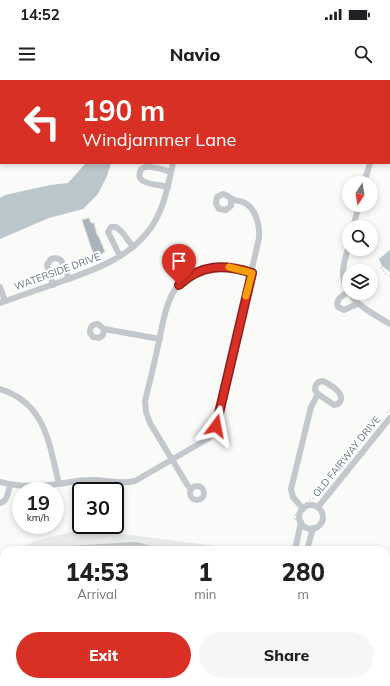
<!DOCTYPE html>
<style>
:root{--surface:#fff;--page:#f6f6f6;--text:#202124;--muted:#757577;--accent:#d93025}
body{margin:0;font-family:Mulish,sans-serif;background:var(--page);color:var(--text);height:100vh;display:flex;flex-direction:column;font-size:15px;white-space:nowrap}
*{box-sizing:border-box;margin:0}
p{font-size:13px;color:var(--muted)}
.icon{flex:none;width:22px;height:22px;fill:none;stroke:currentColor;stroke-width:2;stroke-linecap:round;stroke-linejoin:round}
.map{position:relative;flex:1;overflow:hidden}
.panel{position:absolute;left:0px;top:466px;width:390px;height:140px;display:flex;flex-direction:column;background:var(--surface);border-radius:12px 12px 0 0;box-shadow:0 2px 6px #0003}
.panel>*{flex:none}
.top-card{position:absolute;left:0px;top:0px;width:390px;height:84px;box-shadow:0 2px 6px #0003;background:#d93025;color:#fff;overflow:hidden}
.needle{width:26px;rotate:192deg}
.controls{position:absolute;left:342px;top:96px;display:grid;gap:8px}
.controls a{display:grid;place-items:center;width:36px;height:36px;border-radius:50%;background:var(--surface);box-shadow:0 2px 6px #0003;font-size:20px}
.speed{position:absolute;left:12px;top:402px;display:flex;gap:8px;font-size:20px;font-weight:700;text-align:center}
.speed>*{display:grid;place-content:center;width:52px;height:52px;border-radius:50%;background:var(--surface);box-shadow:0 2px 6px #0003;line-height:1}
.speed small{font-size:10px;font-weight:400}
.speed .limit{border:2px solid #111;border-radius:6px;background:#fff;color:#111}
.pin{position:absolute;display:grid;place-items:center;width:34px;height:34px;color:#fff;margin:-41px -17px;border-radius:50% 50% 50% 0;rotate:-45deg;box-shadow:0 0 4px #0007}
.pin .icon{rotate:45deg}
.me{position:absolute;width:44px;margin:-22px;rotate:13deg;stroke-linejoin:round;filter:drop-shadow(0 0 3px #0008)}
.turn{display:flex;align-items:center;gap:14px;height:84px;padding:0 16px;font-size:18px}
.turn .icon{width:52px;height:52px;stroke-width:2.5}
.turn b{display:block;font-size:28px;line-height:34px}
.eta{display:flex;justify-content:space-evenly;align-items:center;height:68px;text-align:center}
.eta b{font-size:24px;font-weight:800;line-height:28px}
.cta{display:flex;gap:8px;margin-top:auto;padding:8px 16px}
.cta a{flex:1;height:46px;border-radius:24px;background:var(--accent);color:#fff;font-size:16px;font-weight:800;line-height:46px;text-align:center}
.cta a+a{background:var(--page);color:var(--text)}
.status{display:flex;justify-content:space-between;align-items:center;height:28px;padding:0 20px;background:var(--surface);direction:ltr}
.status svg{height:11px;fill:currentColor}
header{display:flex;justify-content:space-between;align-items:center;height:52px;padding:0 16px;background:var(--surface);font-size:18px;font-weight:800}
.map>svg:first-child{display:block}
</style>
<div class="status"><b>14:52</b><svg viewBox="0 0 49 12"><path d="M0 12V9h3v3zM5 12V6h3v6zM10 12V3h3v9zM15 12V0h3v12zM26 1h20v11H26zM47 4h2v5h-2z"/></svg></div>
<header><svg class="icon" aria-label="menu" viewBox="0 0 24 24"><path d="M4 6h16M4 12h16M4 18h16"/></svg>Navio<svg class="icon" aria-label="search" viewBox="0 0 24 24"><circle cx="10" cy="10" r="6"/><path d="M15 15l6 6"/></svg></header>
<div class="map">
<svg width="390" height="606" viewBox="0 0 390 606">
<rect width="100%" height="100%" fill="#fafaf8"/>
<g fill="#e8e9e9">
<polygon points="84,449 239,469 17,470 35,461"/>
<polygon points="4,476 4,602 210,602 209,606 0,606 0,478"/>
</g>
<g fill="#bbc7cb">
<polygon points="86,83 111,83 107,96 98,114 83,129 49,138 0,159 0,118 5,115 50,105 68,103"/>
<polygon points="390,170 390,192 382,186 379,179"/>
</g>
<polygon fill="#aab3b9" stroke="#dcdcda" points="89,138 91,143 94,143 97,155 98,155 105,172 95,177 91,167 82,140"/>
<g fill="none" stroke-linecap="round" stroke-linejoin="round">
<g stroke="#bbbfc2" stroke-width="1" stroke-dasharray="2 2" stroke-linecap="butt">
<polyline points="390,174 384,179 381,188 386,194 390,196"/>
<polyline points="387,333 390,329"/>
<polyline points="306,423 313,419 327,404 373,349"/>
<polyline points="295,440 295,436 297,432"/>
</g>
<g stroke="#c3c8cc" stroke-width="6">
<polyline points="78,0 79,1"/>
<polyline points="106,0 108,1"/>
<polyline points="88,1 90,0"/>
<polyline points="193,1 193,0"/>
<polyline points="256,1 256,0"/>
<polyline points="389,32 390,32"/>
<polyline points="389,50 390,51"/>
<polyline points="389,62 390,61"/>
<polyline points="0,66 1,65"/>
<polyline points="364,103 370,83"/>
<path d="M168 107C161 105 150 105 143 101 137 97 139 88 146 87 154 86 164 90 171 92"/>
<polyline points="353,147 359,125"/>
<path d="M349 165C347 173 343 183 343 192 342 219 370 232 390 244"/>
<polyline points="120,176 108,152 111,147 116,147 122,152 133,167"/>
<polyline points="53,205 47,185 51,179 56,178 61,180 69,199"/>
<polyline points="0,207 5,221"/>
<path d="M348 212C342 216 335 219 338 227L344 230 357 224"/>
<path d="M0 223C20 216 40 209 60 202 94 190 129 178 150 149 164 130 168 105 173 83"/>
<path d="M104 249 103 255 99 258 93 257 90 253C90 247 92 244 98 244L104 249 160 259"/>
<path d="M0 309C46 323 49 364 59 404"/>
<path d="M0 402C19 407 38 407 58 404 68 403 78 400 89 400 105 399 119 405 135 401L209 358 216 346 259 158C260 145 256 128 243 122 240 121 237 121 234 120 229 118 228 115 223 114L217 117 216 124 219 129 226 130 231 126V119"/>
<circle cx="197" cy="413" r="7"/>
<path d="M191 409 188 406 150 343 146 332 145 321C150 301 155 281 159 261 162 247 164 232 170 219 179 196 206 184 231 187 238 188 245 191 252 193"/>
<path d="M0 423C8 421 8 412 10 405"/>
<circle cx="311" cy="437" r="12"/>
<polyline points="318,427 390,338"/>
<path d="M303 429 293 417 291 409 311 327 318 314 334 325 338 324C348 315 331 305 323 301 318 301 315 304 315 310L318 314"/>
<polyline points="51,470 135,465 155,470"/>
<polyline points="295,470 301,442"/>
<polyline points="307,470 313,448"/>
<polyline points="386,482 390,481"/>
<polyline points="0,537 4,520"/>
<polyline points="0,555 4,555"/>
<polyline points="386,557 390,555"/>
<polyline points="0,581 4,582"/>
<polyline points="0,589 2,589"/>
<polyline points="136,602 153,606"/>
<polyline points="74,606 75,606"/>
<polyline points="90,606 91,602"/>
<polyline points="183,606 184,602"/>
<polyline points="253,606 262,602"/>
</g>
</g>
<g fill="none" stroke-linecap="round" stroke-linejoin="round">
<defs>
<path id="route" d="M179 205C201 184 224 184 252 193L216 346"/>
</defs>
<use href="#route" stroke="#8d1f18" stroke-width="10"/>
<use href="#route" stroke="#d93025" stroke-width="7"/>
<polyline stroke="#f59e0b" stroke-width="7" points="229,187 252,193 246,216"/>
</g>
<g text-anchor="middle" stroke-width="4" stroke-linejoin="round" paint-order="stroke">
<g font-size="10" fill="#657683" stroke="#fff">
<text transform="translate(57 191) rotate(-20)" y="4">WATERSIDE DRIVE</text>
<text transform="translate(346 376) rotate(-51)" y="4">OLD FAIRWAY DRIVE</text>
</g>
</g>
</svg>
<div class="controls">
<a><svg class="needle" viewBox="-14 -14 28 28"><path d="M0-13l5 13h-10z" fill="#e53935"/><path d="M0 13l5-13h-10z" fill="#757577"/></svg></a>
<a><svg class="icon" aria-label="search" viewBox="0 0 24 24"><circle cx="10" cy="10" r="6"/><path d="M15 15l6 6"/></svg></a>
<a><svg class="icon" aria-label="layers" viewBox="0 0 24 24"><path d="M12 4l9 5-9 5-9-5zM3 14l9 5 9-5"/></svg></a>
</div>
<div class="speed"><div>19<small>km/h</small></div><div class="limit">30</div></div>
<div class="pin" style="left:179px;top:205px;background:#d93025"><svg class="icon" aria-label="arrive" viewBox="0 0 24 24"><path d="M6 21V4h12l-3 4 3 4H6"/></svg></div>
<svg class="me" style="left:216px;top:346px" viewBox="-20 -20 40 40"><path d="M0-17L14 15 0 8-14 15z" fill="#d93025" stroke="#fff" stroke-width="4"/></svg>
<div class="top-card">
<div class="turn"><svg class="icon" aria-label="left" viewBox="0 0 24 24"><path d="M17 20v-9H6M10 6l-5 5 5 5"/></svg><div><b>190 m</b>Windjammer Lane</div></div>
</div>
<section class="panel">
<div class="eta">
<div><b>14:53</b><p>Arrival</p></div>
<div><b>1</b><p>min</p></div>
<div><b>280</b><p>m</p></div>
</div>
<div class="cta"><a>Exit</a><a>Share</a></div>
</section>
</div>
